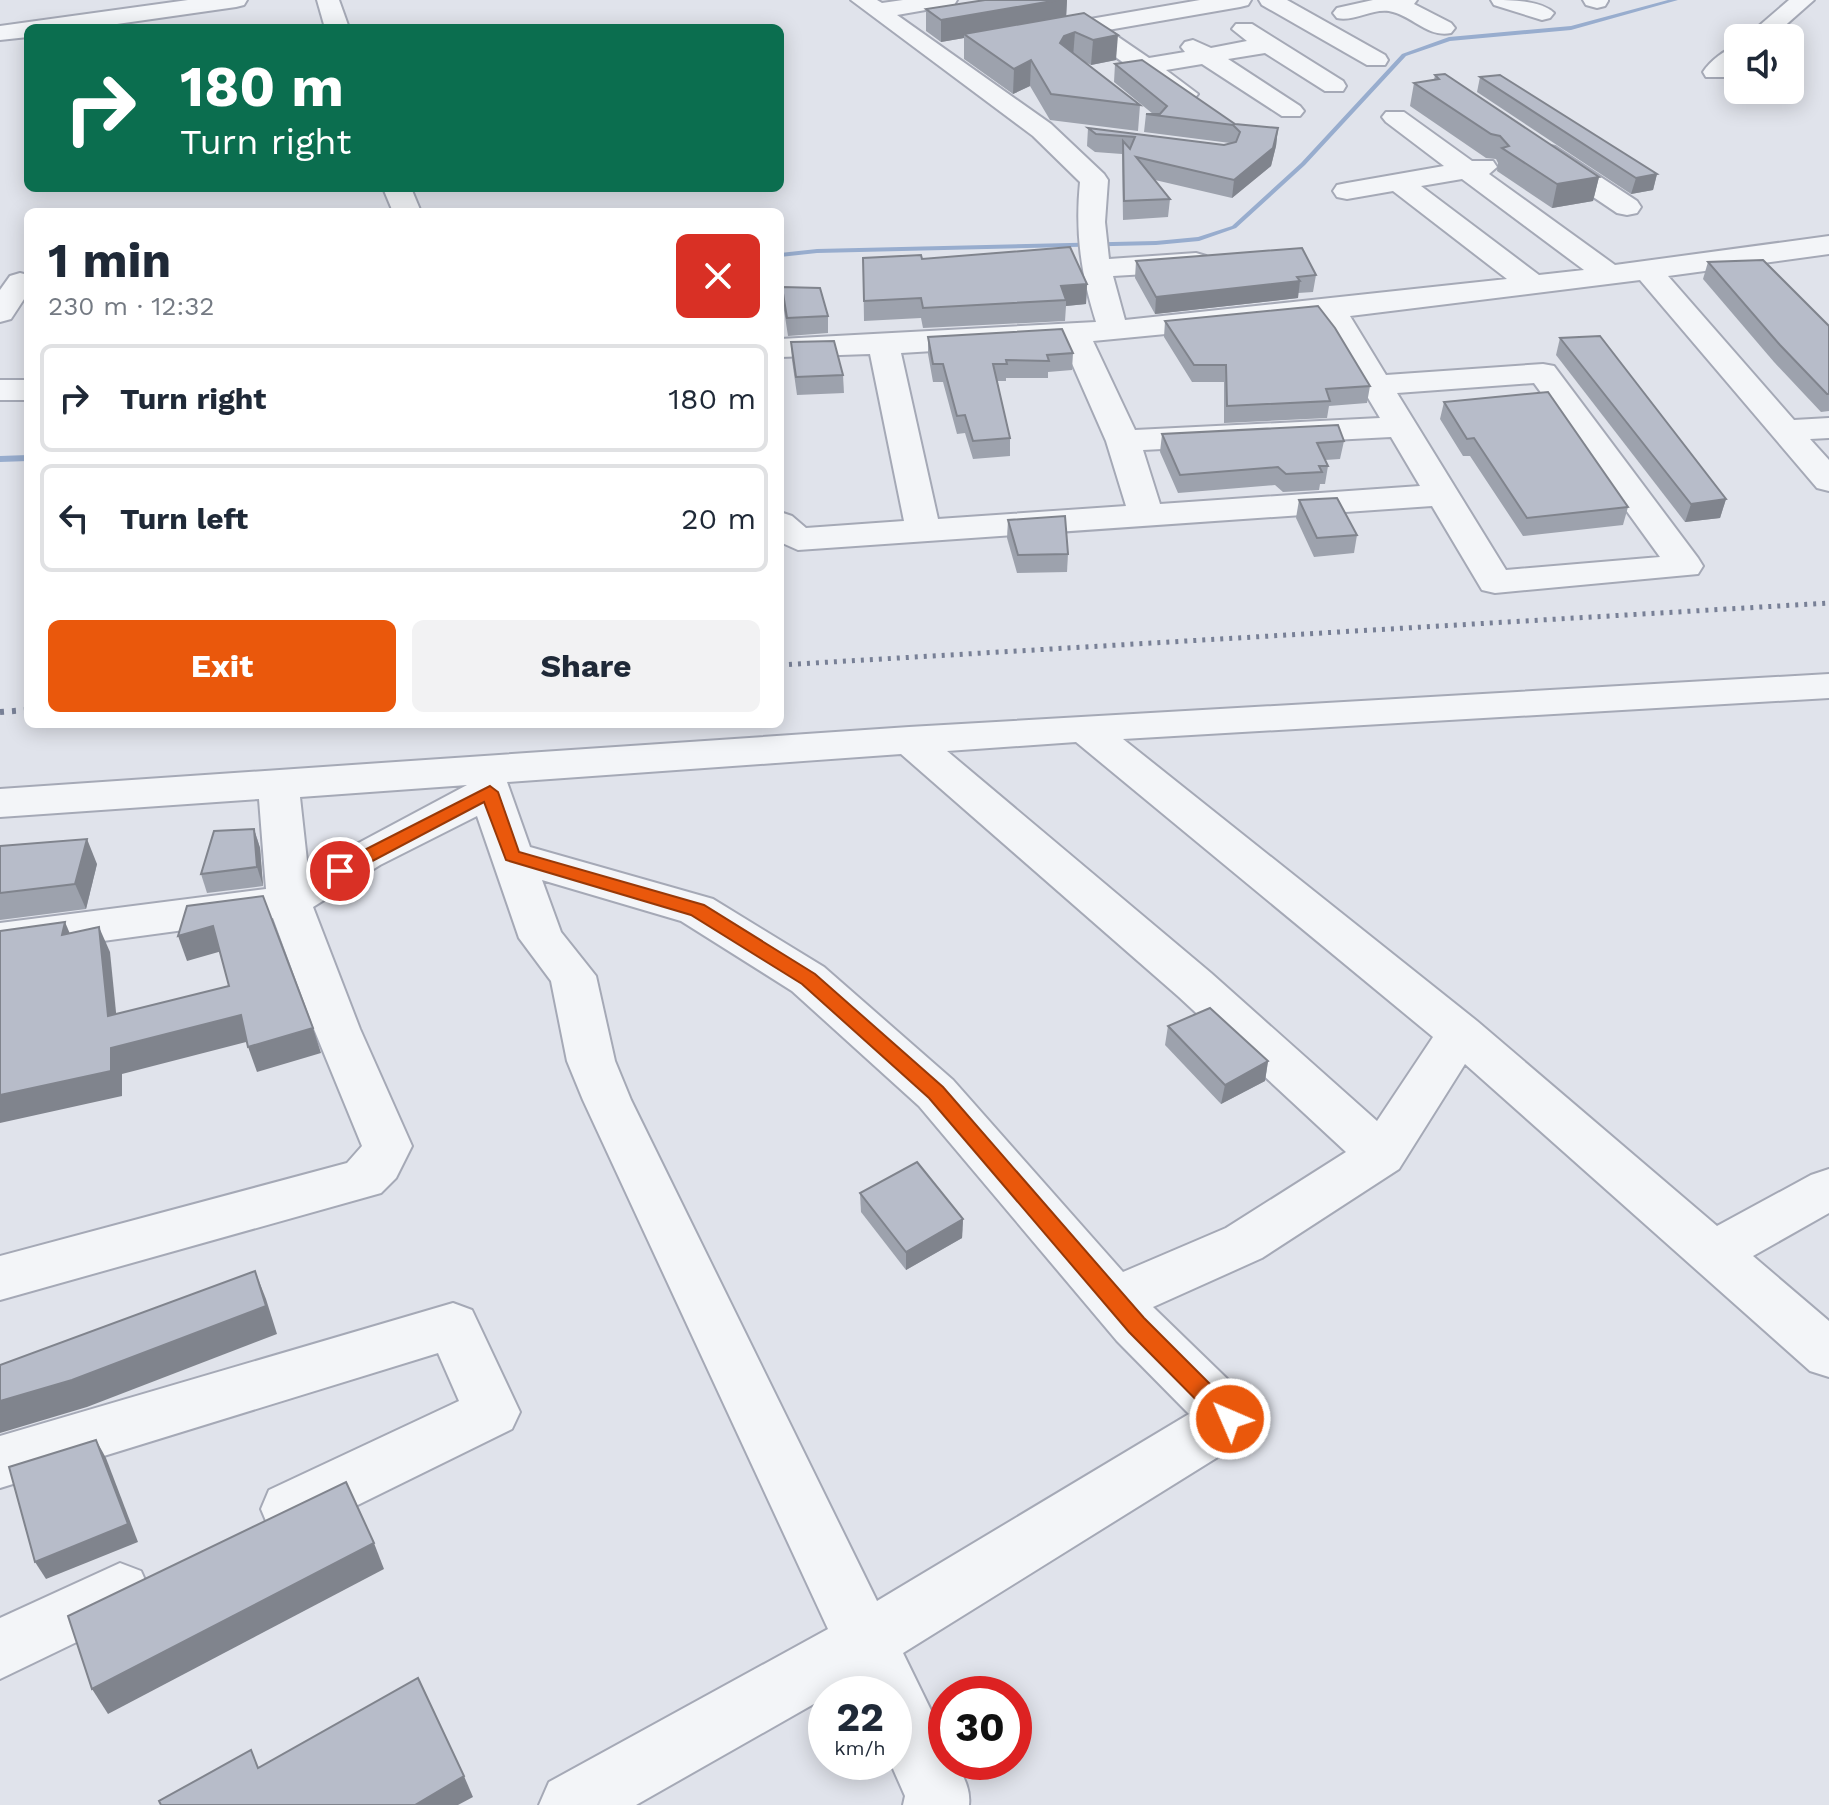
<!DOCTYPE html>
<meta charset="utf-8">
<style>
:root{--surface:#fff;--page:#f2f2f3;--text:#1f2937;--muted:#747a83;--line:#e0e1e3;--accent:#ea580c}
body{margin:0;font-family:"Work Sans",sans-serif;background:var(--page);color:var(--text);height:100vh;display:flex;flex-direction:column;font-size:30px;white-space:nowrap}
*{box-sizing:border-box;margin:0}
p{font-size:26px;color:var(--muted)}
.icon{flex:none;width:44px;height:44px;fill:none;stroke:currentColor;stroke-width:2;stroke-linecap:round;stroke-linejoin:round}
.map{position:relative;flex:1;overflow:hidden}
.drawer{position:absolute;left:24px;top:208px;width:760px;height:520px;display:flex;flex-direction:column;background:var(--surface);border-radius:12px;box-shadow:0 4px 20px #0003}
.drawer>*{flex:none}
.hud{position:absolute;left:24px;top:24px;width:760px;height:168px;border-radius:12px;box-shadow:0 4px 20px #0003;background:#0b6e4f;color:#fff;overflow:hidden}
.controls{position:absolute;left:1724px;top:24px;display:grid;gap:16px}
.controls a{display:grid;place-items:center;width:80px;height:80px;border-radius:12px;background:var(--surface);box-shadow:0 4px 20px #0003;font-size:40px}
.speed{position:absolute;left:808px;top:1676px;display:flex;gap:16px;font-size:40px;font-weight:700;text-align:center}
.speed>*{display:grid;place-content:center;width:104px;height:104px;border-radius:50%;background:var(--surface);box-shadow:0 4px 20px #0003;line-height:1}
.speed small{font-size:20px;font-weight:400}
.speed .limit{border:12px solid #d22;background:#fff;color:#111}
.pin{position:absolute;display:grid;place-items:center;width:68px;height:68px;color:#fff;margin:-34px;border:4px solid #fff;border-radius:50%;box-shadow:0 2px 8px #0007}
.me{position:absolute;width:88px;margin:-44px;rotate:315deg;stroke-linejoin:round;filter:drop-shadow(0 0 6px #0008)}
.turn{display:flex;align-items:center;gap:28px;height:168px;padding:0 24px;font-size:36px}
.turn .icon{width:104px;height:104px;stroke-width:2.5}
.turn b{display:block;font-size:56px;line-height:68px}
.round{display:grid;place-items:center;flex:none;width:84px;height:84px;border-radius:12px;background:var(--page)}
.head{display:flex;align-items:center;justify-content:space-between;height:136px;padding:0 24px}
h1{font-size:48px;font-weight:700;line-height:60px}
.button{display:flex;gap:16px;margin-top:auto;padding:16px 24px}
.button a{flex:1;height:92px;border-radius:12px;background:var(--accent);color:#fff;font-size:32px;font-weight:700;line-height:92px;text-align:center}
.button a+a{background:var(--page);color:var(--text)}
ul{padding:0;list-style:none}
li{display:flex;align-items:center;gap:24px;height:108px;margin:0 16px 12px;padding:0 8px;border:4px solid var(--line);border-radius:12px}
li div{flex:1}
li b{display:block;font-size:30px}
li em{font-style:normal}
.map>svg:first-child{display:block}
</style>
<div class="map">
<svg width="1829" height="1805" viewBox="0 0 1829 1805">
<rect width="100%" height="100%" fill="#e0e3eb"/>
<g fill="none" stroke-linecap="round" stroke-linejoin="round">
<g fill="#98adce" fill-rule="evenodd">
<polygon points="1668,0 1678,0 1571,30 1450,41 1406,56 1305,165 1236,228 1199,241 1156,245 817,253 780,257 780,253 817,249 1156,241 1198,237 1232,226 1301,163 1402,54 1449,37 1571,26"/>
<polygon points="28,455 28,461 0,462 0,456"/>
</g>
<defs>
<g id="minor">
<polygon points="188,0 247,0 244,5 236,7 89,28 28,28 28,37 0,40 0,26"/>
<polygon points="317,0 339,0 349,28 325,28"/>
<path d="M851 0H877L882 3 903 0H957L954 5 897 15 1051 124 1104 174 1108 180 1105 222 1109 259 1196 253 1206 256 1211 262 1206 268 1196 271 1113 276 1125 320 1507 279 1393 191 1347 199 1337 197 1333 191 1337 185 1347 183 1444 166 1386 122 1382 117 1386 112H1404L1472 161H1493L1497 167 1489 174 1615 265 1829 236V254L1668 276 1794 420 1829 418V438L1810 439 1829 460V491L1817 488 1640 280 1350 316 1386 375 1543 364 1554 366 1698 558 1703 566 1698 574 1495 593 1482 590 1432 506 798 550 780 542V512L792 516 806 528 904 521 870 354 780 357V339L1096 322C1081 274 1075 233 1080 182L1033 136ZM1462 179 1584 270 1539 275 1421 186ZM1321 319 1380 418 1135 430 1093 341ZM1063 343 1106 441 1126 506 938 519 901 353ZM1534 383 1660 557 1506 570 1397 393ZM1391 437 1420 486 1160 504 1143 450Z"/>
<path d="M1200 0H1251L1248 5 1240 7 1108 30 1149 58 1185 52 1181 47 1185 42 1193 40 1211 48 1247 41 1232 29 1236 24H1252L1343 81 1346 86 1343 91H1325L1265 53 1228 59 1300 106 1304 111 1300 116H1282L1202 64 1166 70 1198 94 1194 99C1169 106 1162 79 1140 74 1134 73 1127 76 1120 74L1117 69 1124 63 1083 34 1044 41 1036 39 1032 34 1036 29 1044 27Z"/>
<polygon points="1259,0 1287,0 1385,55 1388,60 1385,65 1367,65 1262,5"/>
<path d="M1373 0H1417L1414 4 1451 23 1455 28 1451 33C1429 38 1413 17 1393 12 1376 6 1355 22 1337 18L1333 13 1337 8Z"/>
<path d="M1491 0C1510 0 1540 0 1554 13L1550 18 1542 20 1494 5Z"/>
<polygon points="1583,0 1608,0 1608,1 1605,6 1597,8 1586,5"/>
<polygon points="1789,0 1814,0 1771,38 1745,38"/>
<path d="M1738 46V65L1724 77H1706L1703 72C1710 61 1725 49 1738 46Z"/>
<polygon points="1546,145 1555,147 1637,201 1641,207 1637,213 1627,215 1617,213 1537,159 1533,153 1537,147"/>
<polygon points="383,188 411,188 421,212 393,212"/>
<polygon points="20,273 28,275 28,293 11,319 0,322 0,290 10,276"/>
<rect x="0" y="380" width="28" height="20"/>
<path d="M1829 674V698L1123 739 1477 1021 1717 1226 1811 1175 1829 1169V1213L1753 1256 1829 1321V1377L1810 1371 1465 1064 1399 1169 1262 1258 1153 1307 1250 1401 1258 1419 1250 1437 903 1653 946 1741V1762H956C963 1776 971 1789 969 1805H903L905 1796 890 1762H894V1694H858L852 1682 826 1694V1697L636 1805H539L549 1782 828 1629 583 1100 567 1061 551 981 519 938 477 816 380 865 313 907 360 1029 412 1146 396 1178 381 1193 0 1300V1256L347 1163 362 1146 314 1029 273 918 0 955V923L266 889 259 799 0 817V789L909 727ZM1076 742 1433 1037 1377 1121 1211 973 947 751ZM901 754 1179 997 1346 1152 1226 1228 1123 1272 953 1080 824 967 713 899 530 847 507 782ZM467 785 308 870 300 797ZM542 880 681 921 792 991 919 1106 1117 1341 1189 1414 877 1601 631 1100 615 1061 596 976 561 932Z"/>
<polygon points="453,1303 472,1310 520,1412 512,1429 311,1528 290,1536 269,1528 261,1509 269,1490 459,1401 438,1353 0,1488 0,1436"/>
<polygon points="120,1563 141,1571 150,1591 141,1611 0,1679 0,1618"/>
</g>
</defs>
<use href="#minor" stroke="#a5a9b6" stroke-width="4"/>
<use href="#minor" fill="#f3f5f8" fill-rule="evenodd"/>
<polyline stroke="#788096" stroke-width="5" stroke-dasharray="3 6" stroke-linecap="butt" points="780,665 1829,603"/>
<polyline stroke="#788096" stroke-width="6" stroke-dasharray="4 8" stroke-linecap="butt" points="0,712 28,710"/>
</g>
<g fill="#9da2ad">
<polygon points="985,0 1067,0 1066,16 1116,60 1091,65 1085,62 1140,105 1138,131 1050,120 1030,86 1013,94 964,59 964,38 941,42 926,31 926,9"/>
<polygon points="1115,64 1235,124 1278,128 1276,146 1271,166 1232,198 1155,180 1170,199 1168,217 1123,220 1122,154 1095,152 1087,146 1088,128 1224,145 1230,143 1144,132 1146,114 1153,114 1114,82"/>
<polygon points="1435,75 1599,177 1593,201 1552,208 1497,171 1498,163 1496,159 1486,158 1410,106 1414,83 1434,80"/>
<polygon points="1480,77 1657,174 1653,190 1631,194 1477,92"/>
<polygon points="863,258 922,259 1087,284 1086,304 1066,306 1065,321 923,328 921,318 864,321"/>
<polygon points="1136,261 1316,275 1313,292 1298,293 1298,298 1155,314 1135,278"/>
<polygon points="1708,262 1829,326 1829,411 1821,412 1774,362 1703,279"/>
<polygon points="782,287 828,316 828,333 788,336 783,304"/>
<polygon points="1165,321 1370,386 1367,403 1329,406 1327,418 1224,423 1224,382 1192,382 1164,337"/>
<polygon points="928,337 1073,353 1072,370 1048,372 1048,378 1006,378 1006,381 997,381 1010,438 1010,456 973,459 965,433 957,434 943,382 933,382 928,354"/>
<polygon points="1560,338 1726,499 1720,518 1685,522 1556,355"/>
<polygon points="791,342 843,375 844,393 797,395 792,360"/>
<polygon points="1444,402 1628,507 1623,525 1523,536 1470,456 1463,456 1440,419"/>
<polygon points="1162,434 1344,441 1340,459 1325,460 1328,466 1325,484 1320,484 1319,490 1283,492 1275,485 1178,493 1160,452"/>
<polygon points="1299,500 1357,535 1354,553 1314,557 1296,518"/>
<polygon points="1008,520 1068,554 1067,572 1017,573 1007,538"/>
<polygon points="254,829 260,848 263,886 207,893 201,874"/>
<polygon points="0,846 97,864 86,909 0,920"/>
<polygon points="1168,1026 1268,1061 1265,1081 1221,1104 1165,1045"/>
<polygon points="860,1193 963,1219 962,1238 906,1270 861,1212"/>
</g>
<g fill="#80848d">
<polygon points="1058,0 1067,0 1066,20 964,34 964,38 941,42 941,20"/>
<polygon points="1075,32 1073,57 1060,43 1064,36"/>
<polygon points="1118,35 1116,60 1091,65 1093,40"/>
<polygon points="1031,60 1030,86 1013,94 1014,69"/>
<polygon points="1278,128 1276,146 1271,166 1232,198 1234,180"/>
<polygon points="1657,174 1653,190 1631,194 1636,178"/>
<polygon points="1599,177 1593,201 1552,208 1557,184"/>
<polygon points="1300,281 1298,298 1155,314 1156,297"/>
<polygon points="1087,284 1086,304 1066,306 1066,300 1061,286"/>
<polygon points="1726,499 1720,518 1685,522 1691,504"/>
<polygon points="254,829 260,848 263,886 257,867"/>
<polygon points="87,839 97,864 86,909 75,884"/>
<polygon points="65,922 76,948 62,935"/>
<polygon points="213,926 222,951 187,961 178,936"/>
<polygon points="99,927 110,952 119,1042 108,1016"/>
<polygon points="241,1015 250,1041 122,1074 122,1096 0,1123 0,1095 111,1048"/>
<polygon points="313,1028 321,1053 257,1072 248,1047"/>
<polygon points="1268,1061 1265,1081 1221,1104 1225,1085"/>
<polygon points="963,1219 962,1238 906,1270 906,1252"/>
<polygon points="255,1271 266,1299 277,1334 87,1407 0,1433 0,1401"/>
<polygon points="96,1440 106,1458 138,1542 46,1579 35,1562"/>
<polygon points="374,1543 384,1569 108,1714 92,1689"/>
<polygon points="464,1776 473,1797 458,1805 415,1805"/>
</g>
<g fill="#b7bcc9" stroke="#80848d" stroke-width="2">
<polygon points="985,0 1058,0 941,20 926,9"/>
<polygon points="1084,13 1118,35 1093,40 1075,32 1064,36 1060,43 1140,105 1051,94 1031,60 1014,69 964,34"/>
<polygon points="1142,60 1235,124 1278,128 1273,148 1234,180 1136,157 1170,199 1124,201 1123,141 1130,149 1135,137 1096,134 1088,128 1224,145 1236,142 1240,132 1233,125 1146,114 1160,114 1167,106 1115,64"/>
<polygon points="1445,74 1599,177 1557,184 1502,148 1509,146 1500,136 1491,134 1414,83 1439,79 1435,75"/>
<polygon points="1500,75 1657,174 1636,178 1480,77"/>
<polygon points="1070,247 1087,284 1061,286 1066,300 923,308 921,298 864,301 863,258 921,255 922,259"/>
<polygon points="1302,248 1316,275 1297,277 1300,281 1156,297 1136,261"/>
<polygon points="1763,260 1829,326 1829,394 1827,394 1780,345 1708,262"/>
<polygon points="782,287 820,288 828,316 787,318"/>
<polygon points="1318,306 1335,328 1370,386 1326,389 1330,401 1227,406 1226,365 1194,365 1165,321"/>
<polygon points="1062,329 1073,353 1047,355 1049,361 1006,360 1007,364 993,364 1010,438 973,441 965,415 957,416 943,364 933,364 928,337"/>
<polygon points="1600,336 1726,499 1691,504 1560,338"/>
<polygon points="834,341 843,375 796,377 791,342"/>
<polygon points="1548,392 1628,507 1527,518 1474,438 1467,439 1444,402"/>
<polygon points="1338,425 1344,441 1317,443 1328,466 1319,466 1322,472 1286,474 1278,467 1180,475 1162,434"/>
<polygon points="1337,498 1357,535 1317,538 1299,500"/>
<polygon points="1065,516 1068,554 1018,555 1008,520"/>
<polygon points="254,829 257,867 201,874 214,831"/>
<polygon points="87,839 75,884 0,893 0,846"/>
<polygon points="263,896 313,1028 248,1047 241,1015 111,1048 111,1071 0,1095 0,931 65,922 62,935 99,927 108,1016 229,986 213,926 178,936 187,906"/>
<polygon points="1210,1008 1268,1061 1225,1085 1168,1026"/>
<polygon points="917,1162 963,1219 906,1252 860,1193"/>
<polygon points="255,1271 266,1306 72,1380 0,1401 0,1365"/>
<polygon points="96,1440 128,1524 35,1562 9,1467"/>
<polygon points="346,1482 374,1543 92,1689 68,1616"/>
<polygon points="418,1678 464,1776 415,1805 161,1805 159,1801 251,1750 258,1768"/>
</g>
<polygon fill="#ea580c" stroke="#983908" stroke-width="2" points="490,786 498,792 519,852 704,905 815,974 943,1087 1144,1318 1238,1412 1241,1419 1238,1426 1230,1429 1222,1426 1129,1332 929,1098 802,984 691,915 506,860 484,802 346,875 333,875 331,871 333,866"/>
</svg>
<div class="controls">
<a><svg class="icon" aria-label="sound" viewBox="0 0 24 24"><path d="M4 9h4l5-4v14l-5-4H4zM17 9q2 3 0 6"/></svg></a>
</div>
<div class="speed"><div>22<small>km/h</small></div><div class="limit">30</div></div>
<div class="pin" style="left:340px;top:871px;background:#d93025"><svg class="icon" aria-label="arrive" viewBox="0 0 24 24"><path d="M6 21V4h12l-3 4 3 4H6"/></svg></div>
<svg class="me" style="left:1230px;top:1419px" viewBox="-20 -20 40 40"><circle r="17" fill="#ea580c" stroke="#fff" stroke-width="3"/><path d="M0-11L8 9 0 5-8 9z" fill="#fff"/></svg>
<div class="hud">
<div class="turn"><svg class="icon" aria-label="right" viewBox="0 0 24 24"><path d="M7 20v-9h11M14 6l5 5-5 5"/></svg><div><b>180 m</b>Turn right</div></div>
</div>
<section class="drawer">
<div class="head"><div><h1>1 min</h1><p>230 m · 12:32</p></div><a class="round" style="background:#d93025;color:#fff"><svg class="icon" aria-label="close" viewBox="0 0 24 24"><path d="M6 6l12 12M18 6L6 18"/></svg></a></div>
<ul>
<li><svg class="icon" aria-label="right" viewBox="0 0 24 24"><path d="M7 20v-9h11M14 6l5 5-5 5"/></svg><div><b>Turn right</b></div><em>180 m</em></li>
<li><svg class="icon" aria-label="left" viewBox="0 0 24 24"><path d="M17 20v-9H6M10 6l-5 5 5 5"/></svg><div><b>Turn left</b></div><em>20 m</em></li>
</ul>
<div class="button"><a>Exit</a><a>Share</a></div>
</section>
</div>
